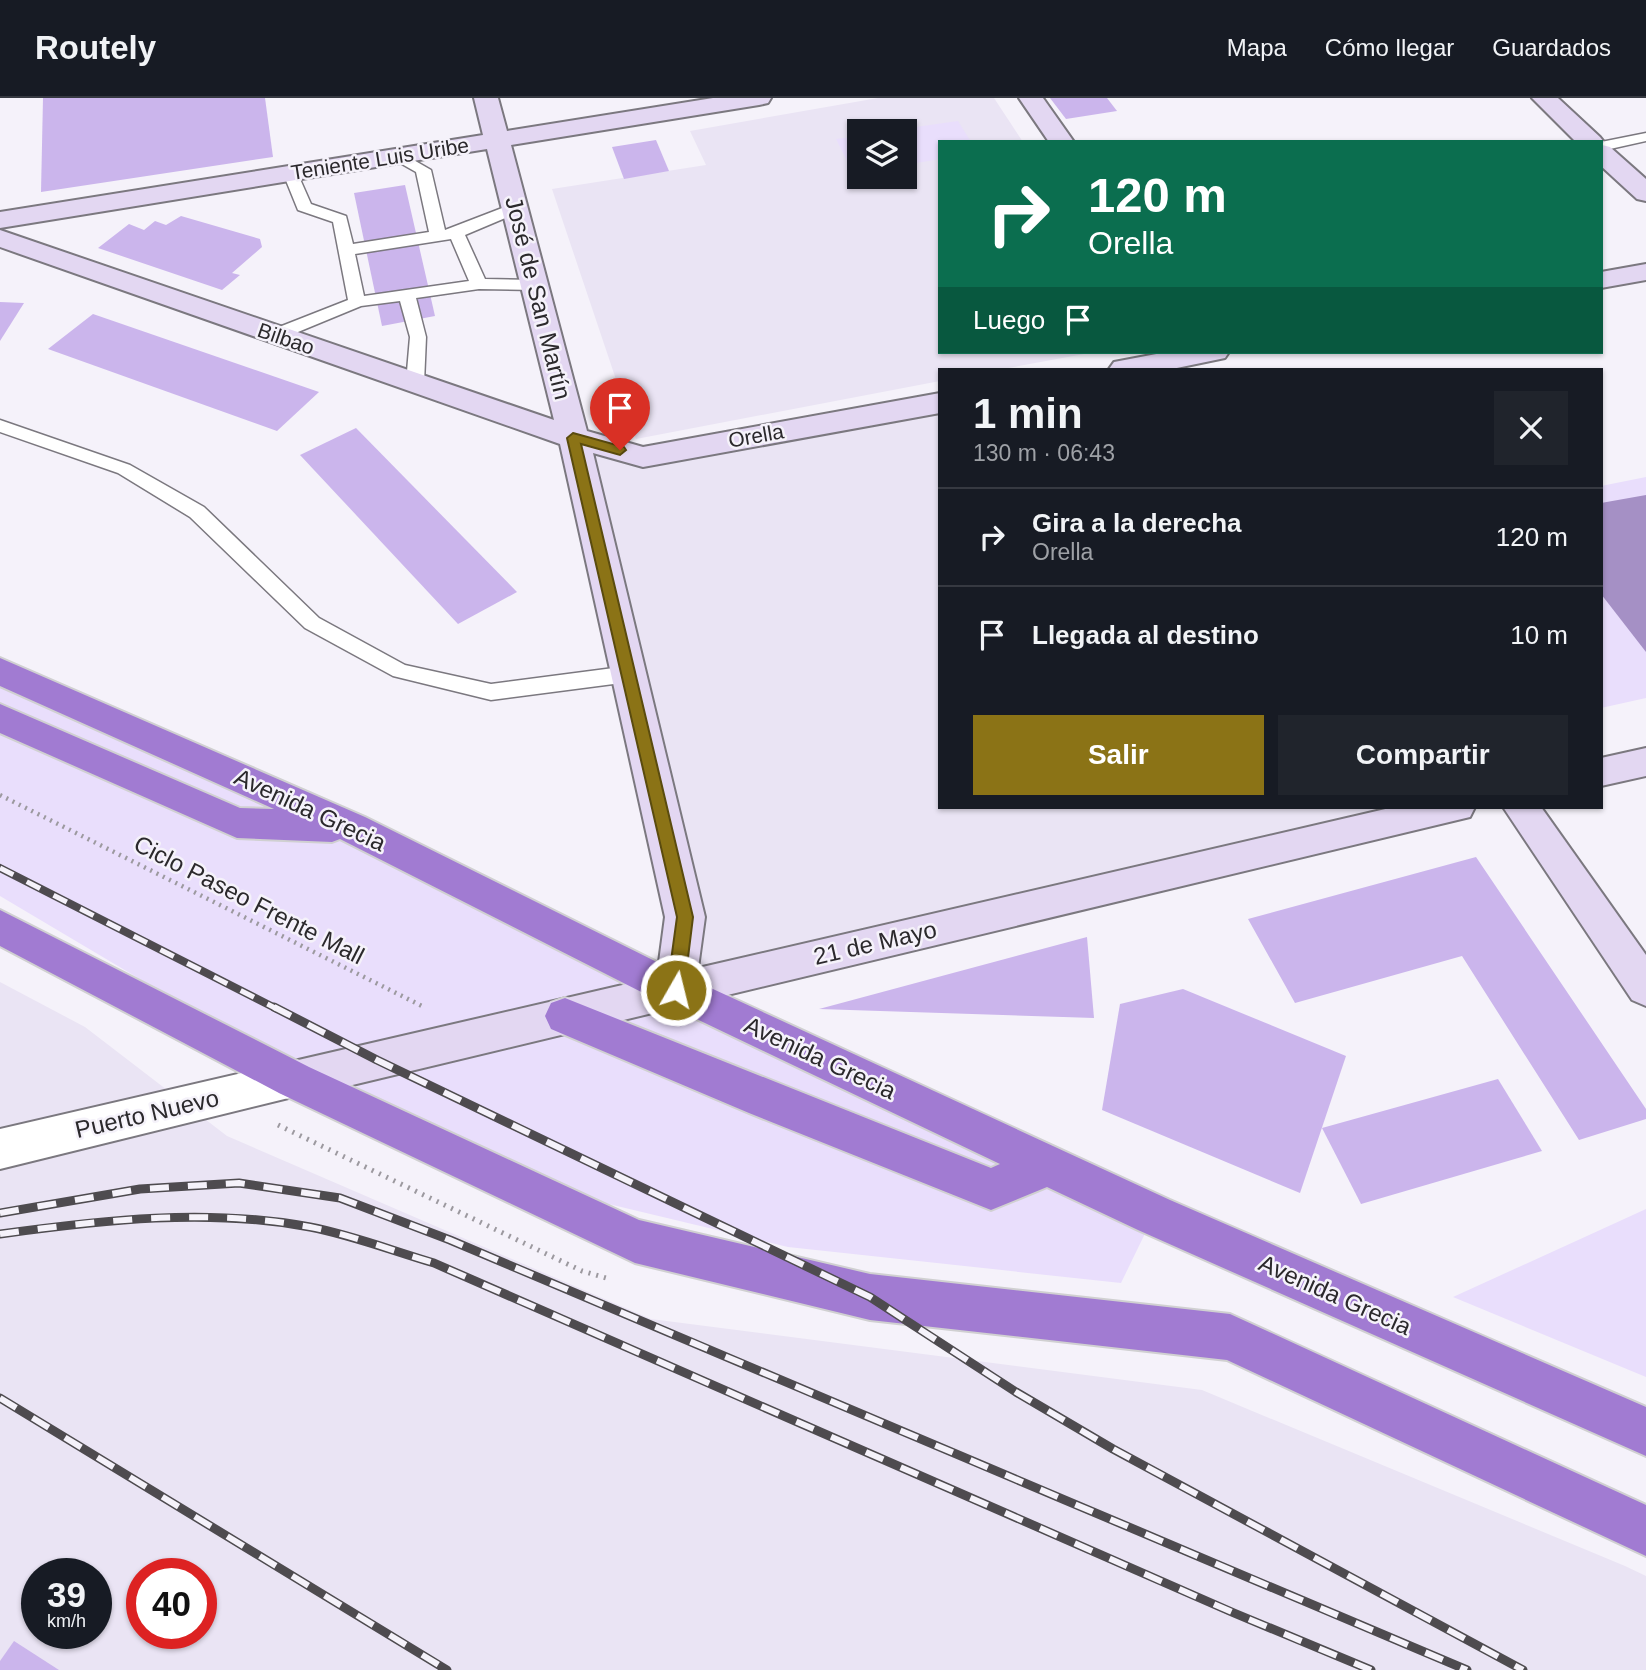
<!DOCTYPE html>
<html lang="es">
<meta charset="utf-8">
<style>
:root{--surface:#171b24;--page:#20242c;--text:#f1f3f6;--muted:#9ea1a6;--line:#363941;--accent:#8b7316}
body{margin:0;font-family:Helvetica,sans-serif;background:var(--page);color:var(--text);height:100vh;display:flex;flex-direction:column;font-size:26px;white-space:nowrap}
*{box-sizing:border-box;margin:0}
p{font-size:23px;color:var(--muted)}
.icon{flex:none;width:38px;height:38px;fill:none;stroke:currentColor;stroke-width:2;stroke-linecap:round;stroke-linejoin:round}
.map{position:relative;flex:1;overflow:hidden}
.panel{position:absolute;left:938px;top:270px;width:665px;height:441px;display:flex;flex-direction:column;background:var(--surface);border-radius:0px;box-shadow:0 2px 5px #0004}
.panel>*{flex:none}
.banner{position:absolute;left:938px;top:42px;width:665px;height:214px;border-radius:0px;box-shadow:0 2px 5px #0004;background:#0b6e4f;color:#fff;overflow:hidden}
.buttons{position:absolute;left:847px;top:21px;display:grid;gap:14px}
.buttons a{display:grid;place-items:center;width:70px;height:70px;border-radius:0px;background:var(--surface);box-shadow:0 2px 5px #0004;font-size:35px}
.speed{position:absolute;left:21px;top:1460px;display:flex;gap:14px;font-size:35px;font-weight:700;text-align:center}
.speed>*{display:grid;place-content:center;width:91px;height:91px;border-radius:50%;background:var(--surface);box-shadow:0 2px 5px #0004;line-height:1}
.speed small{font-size:18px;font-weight:400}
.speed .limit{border:10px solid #d22;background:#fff;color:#111}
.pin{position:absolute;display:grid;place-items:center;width:60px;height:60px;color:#fff;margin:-72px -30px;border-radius:50% 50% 50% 0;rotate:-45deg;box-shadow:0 0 7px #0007}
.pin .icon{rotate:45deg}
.me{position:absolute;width:77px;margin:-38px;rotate:8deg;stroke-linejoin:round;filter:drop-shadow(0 0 5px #0008)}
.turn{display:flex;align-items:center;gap:24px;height:147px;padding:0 35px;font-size:32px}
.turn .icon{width:91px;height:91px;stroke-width:2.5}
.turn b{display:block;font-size:49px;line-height:60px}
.then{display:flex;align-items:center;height:66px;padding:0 35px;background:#0003;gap:14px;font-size:26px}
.round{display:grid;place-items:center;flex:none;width:74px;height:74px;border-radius:0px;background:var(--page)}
.head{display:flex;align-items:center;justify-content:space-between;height:119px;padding:0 35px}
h1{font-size:42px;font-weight:700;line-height:52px}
.primary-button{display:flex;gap:14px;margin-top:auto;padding:14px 35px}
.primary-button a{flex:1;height:80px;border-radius:0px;background:var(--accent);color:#fff;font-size:28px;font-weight:700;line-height:80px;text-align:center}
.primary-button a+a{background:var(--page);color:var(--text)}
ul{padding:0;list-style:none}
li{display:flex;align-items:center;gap:21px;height:98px;padding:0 35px;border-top:2px solid var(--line)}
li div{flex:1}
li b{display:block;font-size:26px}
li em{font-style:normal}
header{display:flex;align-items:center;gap:42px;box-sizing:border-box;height:98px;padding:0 35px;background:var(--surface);border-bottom:2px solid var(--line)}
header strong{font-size:33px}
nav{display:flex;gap:38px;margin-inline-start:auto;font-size:24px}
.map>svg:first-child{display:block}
</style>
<header>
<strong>Routely</strong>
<nav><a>Mapa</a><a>Cómo llegar</a><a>Guardados</a></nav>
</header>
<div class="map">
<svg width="1646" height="1572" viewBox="0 0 1646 1572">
<rect width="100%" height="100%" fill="#f5f2fa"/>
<g fill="#eae4f4" fill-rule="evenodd">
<path d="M878 0H994L1023 44H940V254H1095L1003 271H940V283L636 341 552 91 706 67 690 33ZM859 33H905V79H859Z"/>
<polygon points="940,305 940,709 1457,709 675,892 685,819 574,340 643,359"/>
<path d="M0 884 85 929 227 1038 651 1221 1202 1292 1625 1468 1646 1478V1572H0ZM37 1475H96V1535H37ZM142 1475H201V1535H142Z"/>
</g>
<g fill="#e9defc">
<polygon points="958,23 971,44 940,44 940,61 905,67 905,33 888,33"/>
<polygon points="859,38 859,74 853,75 836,41"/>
<polygon points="1646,379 1646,600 1601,610 1601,388"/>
<polygon points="0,584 315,716 1154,1117 1121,1185 788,1149 571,1097 256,950 0,798"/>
<polygon points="1646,1111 1646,1279 1453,1199"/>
</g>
<polygon fill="#a590c5" points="1646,397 1646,554 1601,496 1601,405"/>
<g fill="#cbb5ec">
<polygon points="43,0 265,0 273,59 41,94"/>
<polygon points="1050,0 1107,0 1117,13 1066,21"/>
<polygon points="656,42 669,73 624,81 612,49"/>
<polygon points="405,87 435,218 382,228 354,95"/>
<polygon points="181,118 260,141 262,149 232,175 240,177 222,192 98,150 129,126 144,132 155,123 166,127"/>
<polygon points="0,204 24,205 0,243"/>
<polygon points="93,216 319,294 277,333 48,251"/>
<polygon points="356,330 517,494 458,526 300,357"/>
<polygon points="1476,759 1646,1011 1646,1021 1579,1042 1462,858 1295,905 1248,821"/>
<polygon points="1087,839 1094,920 819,911"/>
<polygon points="1183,891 1346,958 1300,1095 1102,1012 1120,906"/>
<polygon points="1498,981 1542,1053 1361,1106 1322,1030"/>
<polygon points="14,1543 59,1572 0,1572 0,1563"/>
</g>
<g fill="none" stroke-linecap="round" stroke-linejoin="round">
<defs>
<g id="lane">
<polygon points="1646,35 1646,43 1601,53 1601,44"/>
<path d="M398 53 431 72 445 132 510 107H522L524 110 522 113 465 137 485 181 535 182 543 187 535 192 479 191 416 200 426 239 424 285 415 291 406 285 410 239 400 203 361 208 281 241H269L267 237 269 233 348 202 333 124 298 112 283 75 286 72H296L311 106 346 118 353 146 429 134 416 74 393 61 390 58 393 55ZM451 141 469 183 364 198 355 156Z"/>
<polygon points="0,322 130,367 204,409 319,520 405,567 491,586 629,568 636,571 639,576 636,581 629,584 491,602 393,578 305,530 190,419 118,375 0,334"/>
</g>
<polygon id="street" points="294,963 309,969 315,982 309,995 0,1071 0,1031"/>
<g id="secondary">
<polygon points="474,0 498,0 507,33 713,0 771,0 768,5 759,7 511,47 587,333 643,349 940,295 940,315 643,369 593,355 705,819 698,870 1394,709 1475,709 1470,719 294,1001 279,995 273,982 279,969 294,963 657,879 665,819 560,346 0,149 0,132 554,322 487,51 0,130 0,114 483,37"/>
<polygon points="1019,0 1043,0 1074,44 1049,44"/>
<polygon points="1532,0 1558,0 1600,39 1604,44 1602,47 1610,49 1646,81 1646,103 1637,101 1601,68 1601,44 1576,44"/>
<polygon points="1646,166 1646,182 1601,190 1601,174"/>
<polygon points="1167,254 1229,254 1225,260 1172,271 1109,271 1114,264"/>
<polygon points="1646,650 1646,678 1601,688 1601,660"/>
<polygon points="1503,709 1541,709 1646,857 1646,908 1632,902"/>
</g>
<g id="highway">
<polygon points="0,560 365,719 689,880 1170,1102 1646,1309 1646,1358 1138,1132 1047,1089 991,1112 749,1015 551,931 545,918 551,905 565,900 991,1070 1000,1066 661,904 340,741 332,744 237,740 0,635 0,606 240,710 274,711 0,588"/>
<polygon points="0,812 309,969 639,1122 870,1176 1230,1216 1646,1407 1646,1458 1227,1262 870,1222 635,1165 279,995 0,848"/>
</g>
</defs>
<use href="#lane" stroke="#7b787f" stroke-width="3"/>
<use href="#street" stroke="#7b787f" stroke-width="4"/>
<use href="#secondary" stroke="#7b787f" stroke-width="4"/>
<use href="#highway" stroke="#d0d0d1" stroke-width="4"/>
<polyline stroke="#9c999f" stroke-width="4.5" stroke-dasharray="2 5" stroke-linecap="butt" points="0,697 422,908"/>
<polyline stroke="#9c999f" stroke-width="5" stroke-dasharray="2 6" stroke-linecap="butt" points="278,1027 582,1173 606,1180"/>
<use href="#lane" fill="#fff" fill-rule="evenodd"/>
<use href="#street" fill="#fff" fill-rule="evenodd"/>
<use href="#secondary" fill="#e3d7f2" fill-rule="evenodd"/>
<use href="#highway" fill="#a17bd2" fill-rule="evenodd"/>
<defs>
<polyline id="rail-far1" points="0,770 277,911"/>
<g id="rail">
<polyline points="274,909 377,962 870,1199 1016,1294 1113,1351 1523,1572"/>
<polyline points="0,1115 140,1091 239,1085 340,1100 450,1142 1467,1572"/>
<path d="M0 1136C103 1122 207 1110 310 1129 352 1137 393 1153 434 1165L1234 1515 1371 1572"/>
<polyline points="0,1300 447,1572"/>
</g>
</defs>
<use href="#rail-far1" stroke="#4e4b4f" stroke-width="8"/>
<use href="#rail" stroke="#4e4b4f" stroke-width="9"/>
<use href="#rail-far1" stroke="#f5f2fa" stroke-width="5" stroke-dasharray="15" stroke-linecap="butt"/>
<use href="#rail" stroke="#f5f2fa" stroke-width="6" stroke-dasharray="19" stroke-linecap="butt"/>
</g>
<polygon fill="#8b7316" stroke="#5a4b0e" stroke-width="2" points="573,335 624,349 626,352 620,357 581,346 693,819 684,892 681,897 676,899 670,897 667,892 677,819 567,340"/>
<g text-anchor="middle" stroke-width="5" stroke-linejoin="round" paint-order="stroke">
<g font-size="21" fill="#2b292c" stroke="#f5f2fa">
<text transform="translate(380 61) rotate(-9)" y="7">Teniente Luis Uribe</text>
<text transform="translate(286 241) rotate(19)" y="7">Bilbao</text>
<text transform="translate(756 338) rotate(-10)" y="7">Orella</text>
</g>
<g font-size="24" fill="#2b292c" stroke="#f5f2fa">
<text transform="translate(538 200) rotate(76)" y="8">José de San Martín</text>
<text transform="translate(310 712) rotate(25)" y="8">Avenida Grecia</text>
<text transform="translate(249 802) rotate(27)" y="8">Ciclo Paseo Frente Mall</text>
<text transform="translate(875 845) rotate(-13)" y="8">21 de Mayo</text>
<text transform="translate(820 960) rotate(25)" y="8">Avenida Grecia</text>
<text transform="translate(147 1016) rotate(-13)" y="8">Puerto Nuevo</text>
<text transform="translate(1335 1197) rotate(24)" y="8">Avenida Grecia</text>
</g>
</g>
</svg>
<div class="buttons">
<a><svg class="icon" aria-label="layers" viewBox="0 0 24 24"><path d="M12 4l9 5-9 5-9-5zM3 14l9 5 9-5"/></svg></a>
</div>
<div class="speed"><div>39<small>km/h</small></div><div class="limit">40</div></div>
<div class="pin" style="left:620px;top:352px;background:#d93025"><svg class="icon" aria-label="arrive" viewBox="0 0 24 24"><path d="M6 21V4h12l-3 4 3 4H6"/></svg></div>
<svg class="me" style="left:676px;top:892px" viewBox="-20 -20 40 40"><circle r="17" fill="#8b7316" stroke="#fff" stroke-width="3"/><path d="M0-11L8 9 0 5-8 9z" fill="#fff"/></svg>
<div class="banner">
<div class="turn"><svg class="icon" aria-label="right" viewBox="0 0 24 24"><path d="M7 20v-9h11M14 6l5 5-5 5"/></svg><div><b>120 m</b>Orella</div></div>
<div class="then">Luego<svg class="icon" aria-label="arrive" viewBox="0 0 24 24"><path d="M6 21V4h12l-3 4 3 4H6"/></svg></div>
</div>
<section class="panel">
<div class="head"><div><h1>1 min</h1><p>130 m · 06:43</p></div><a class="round"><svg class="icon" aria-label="close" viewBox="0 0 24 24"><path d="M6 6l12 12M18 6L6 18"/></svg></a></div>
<ul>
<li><svg class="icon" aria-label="right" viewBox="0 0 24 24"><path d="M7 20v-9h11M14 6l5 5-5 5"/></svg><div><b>Gira a la derecha</b><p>Orella</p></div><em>120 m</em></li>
<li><svg class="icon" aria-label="arrive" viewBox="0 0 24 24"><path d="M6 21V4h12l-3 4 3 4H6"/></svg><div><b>Llegada al destino</b></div><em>10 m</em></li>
</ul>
<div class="primary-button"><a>Salir</a><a>Compartir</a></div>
</section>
</div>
